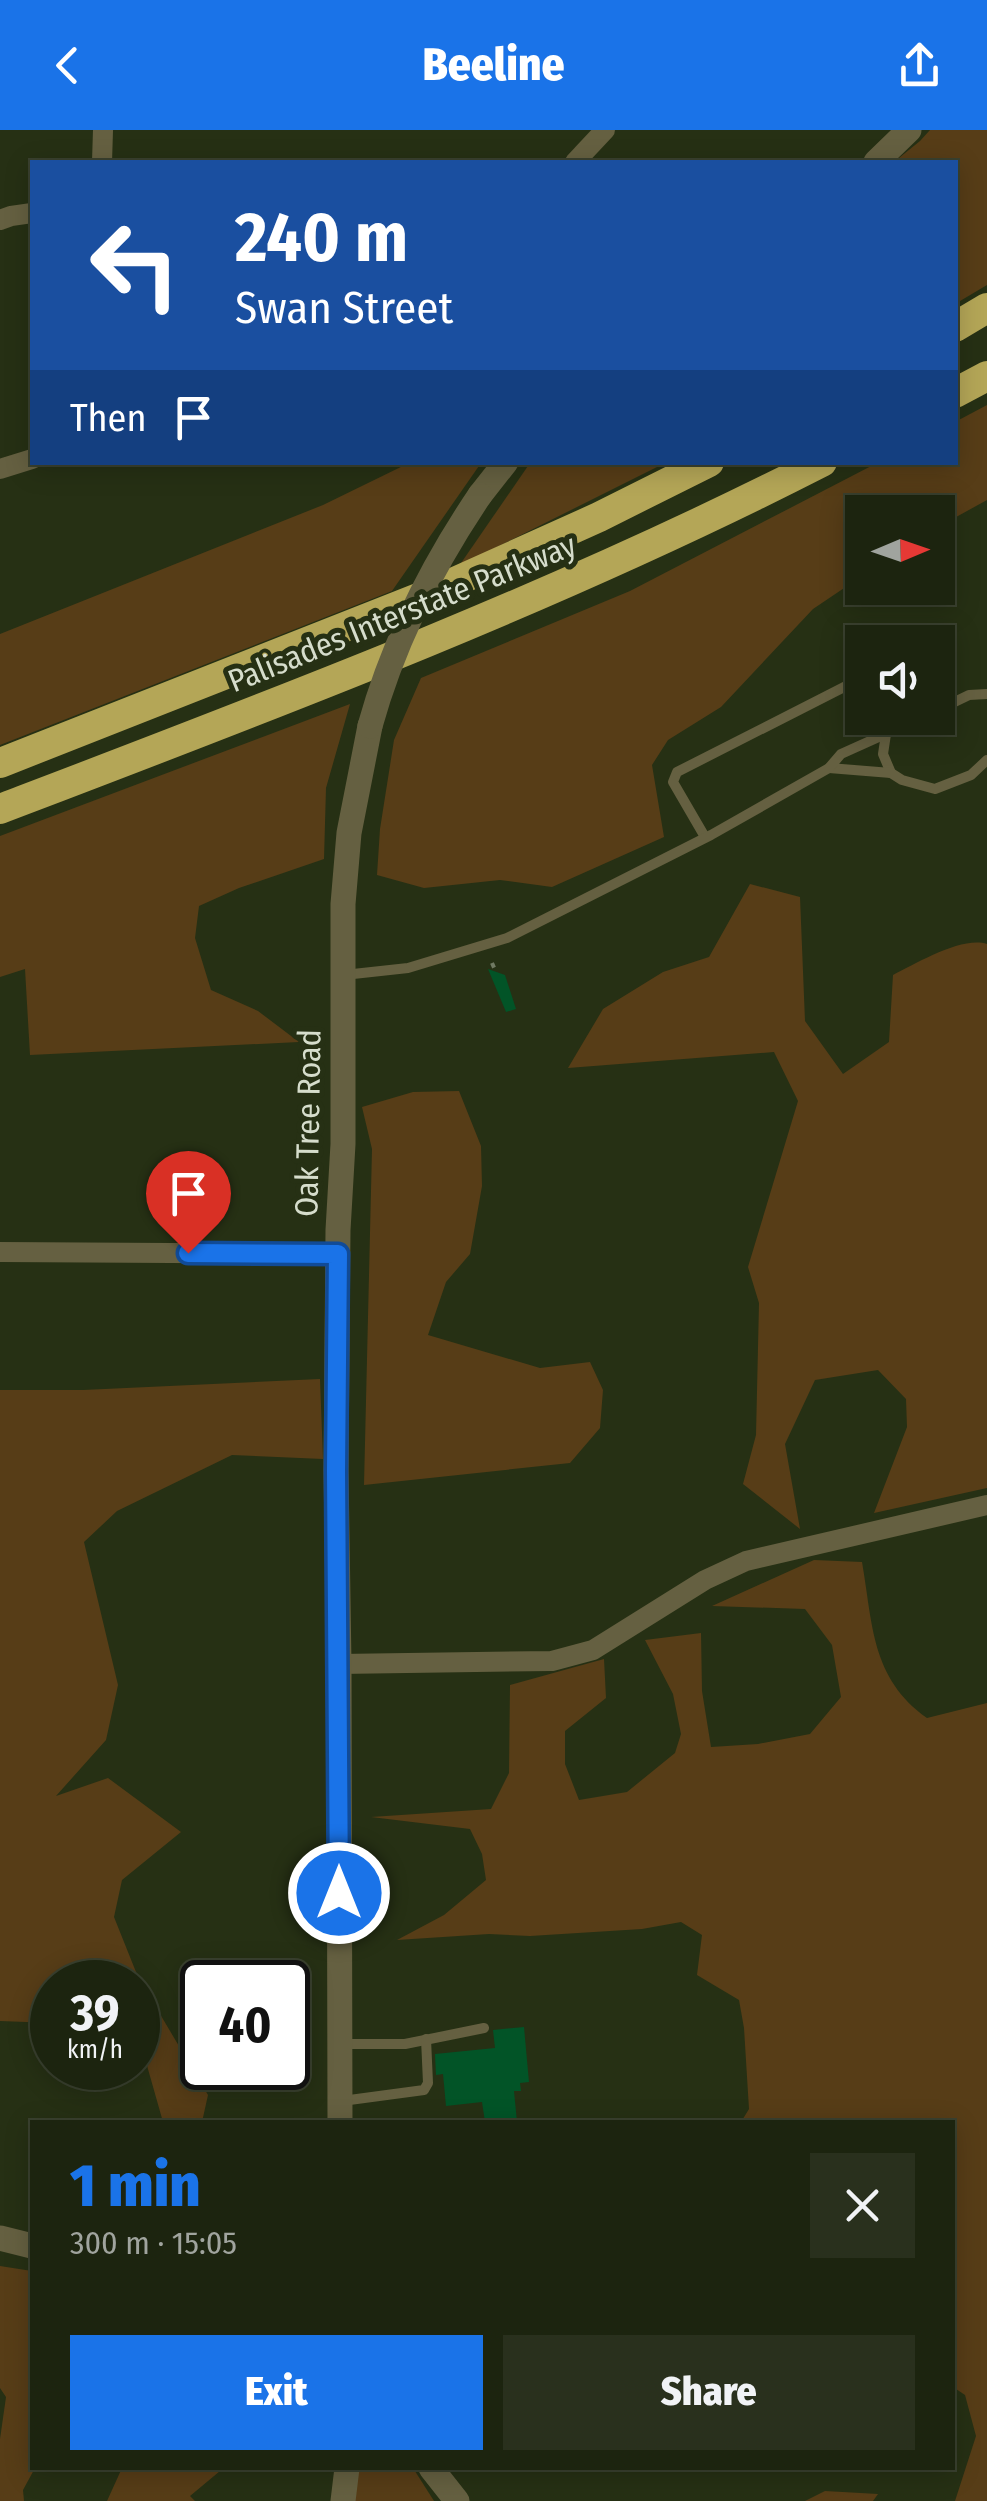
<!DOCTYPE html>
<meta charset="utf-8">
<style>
:root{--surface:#1c240f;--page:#29301d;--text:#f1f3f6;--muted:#a0a49e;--line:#3a412f;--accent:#1a73e8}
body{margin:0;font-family:"Fira Sans Condensed",sans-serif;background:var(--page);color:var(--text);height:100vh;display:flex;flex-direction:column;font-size:38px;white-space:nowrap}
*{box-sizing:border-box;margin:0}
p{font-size:32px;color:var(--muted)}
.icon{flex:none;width:55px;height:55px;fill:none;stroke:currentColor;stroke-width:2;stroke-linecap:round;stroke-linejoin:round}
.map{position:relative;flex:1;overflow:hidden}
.drawer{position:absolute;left:30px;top:1990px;width:925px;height:350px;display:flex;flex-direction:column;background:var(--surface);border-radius:0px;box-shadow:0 5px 25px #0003,0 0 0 2px var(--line)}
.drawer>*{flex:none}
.top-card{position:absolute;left:30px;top:30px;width:928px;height:305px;border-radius:0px;box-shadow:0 5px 25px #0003,0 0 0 2px var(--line);background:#1a4fa0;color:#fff;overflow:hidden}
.needle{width:65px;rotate:88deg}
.buttons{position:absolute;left:845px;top:365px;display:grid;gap:20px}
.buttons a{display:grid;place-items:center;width:110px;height:110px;border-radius:0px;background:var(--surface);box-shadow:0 5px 25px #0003,0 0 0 2px var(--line);font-size:50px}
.speed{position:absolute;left:30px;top:1830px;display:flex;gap:20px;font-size:50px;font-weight:700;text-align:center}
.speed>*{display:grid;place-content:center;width:130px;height:130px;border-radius:50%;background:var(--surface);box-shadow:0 5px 25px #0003,0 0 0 2px var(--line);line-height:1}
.speed small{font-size:25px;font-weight:400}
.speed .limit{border:5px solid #111;border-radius:15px;background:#fff;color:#111}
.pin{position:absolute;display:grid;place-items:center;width:85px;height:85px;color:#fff;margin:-102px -42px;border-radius:50% 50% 50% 0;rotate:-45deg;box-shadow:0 0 10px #0007}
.pin .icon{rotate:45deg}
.me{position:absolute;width:110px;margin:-55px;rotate:0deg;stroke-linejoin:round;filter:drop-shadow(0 0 8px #0008)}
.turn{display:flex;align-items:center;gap:35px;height:210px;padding:0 40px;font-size:45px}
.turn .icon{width:130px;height:130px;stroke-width:2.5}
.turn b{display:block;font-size:70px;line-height:85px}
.then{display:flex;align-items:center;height:95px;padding:0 40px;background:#0003;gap:20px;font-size:38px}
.round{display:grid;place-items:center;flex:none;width:105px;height:105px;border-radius:0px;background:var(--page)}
.summary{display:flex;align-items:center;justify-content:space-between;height:170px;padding:0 40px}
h1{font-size:60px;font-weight:800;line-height:75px;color:var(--accent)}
.action{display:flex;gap:20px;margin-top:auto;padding:20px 40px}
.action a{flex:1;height:115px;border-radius:0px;background:var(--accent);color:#fff;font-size:40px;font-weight:800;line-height:115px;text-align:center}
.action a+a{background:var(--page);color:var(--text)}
header{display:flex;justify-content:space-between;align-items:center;height:130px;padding:0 40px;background:var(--accent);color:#fff;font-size:45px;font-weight:800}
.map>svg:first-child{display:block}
</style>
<header><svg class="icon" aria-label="back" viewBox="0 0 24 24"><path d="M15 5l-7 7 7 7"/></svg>Beeline<svg class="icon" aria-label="share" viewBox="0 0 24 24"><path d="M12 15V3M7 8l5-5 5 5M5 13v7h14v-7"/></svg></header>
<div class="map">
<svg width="987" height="2371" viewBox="0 0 987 2371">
<rect width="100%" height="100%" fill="#263014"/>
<g fill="#573d17">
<polygon points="930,0 987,0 987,155 955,174 955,32 894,32 920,11"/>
<polygon points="987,275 987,370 938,397 938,382 862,382 862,446 813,479 721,577 668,610 652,635 664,707 552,757 500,750 424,758 377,745 380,699 394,610 421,548 630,461 877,333 955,332 955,292"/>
<polygon points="409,333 481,333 392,461 0,615 0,504 323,375"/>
<polygon points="530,333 665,333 459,436"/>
<polygon points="350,574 326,658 324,729 239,758 199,776 195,808 211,860 258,881 299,912 30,925 25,839 0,847 0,706"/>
<path d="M750 754 800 767 805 891 843 944 889 912 893 845C917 833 962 806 987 814V1358L874 1383 907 1297 906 1269 878 1240 815 1250 785 1314 800 1399 743 1354 756 1305 759 1173 748 1137 798 971 774 922 568 938 603 879 663 842 709 827Z"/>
<polygon points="459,961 481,1016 482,1056 470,1124 446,1152 428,1205 540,1238 590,1232 603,1260 600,1298 570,1333 364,1355 372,1019 362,977 413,962"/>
<polygon points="320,1249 323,1329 232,1325 117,1381 84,1412 118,1555 106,1610 56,1666 108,1648 181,1702 122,1750 114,1787 138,1847 208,1965 202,1992 163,1992 142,1918 138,1914 138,1852 52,1852 52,1893 0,1891 0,1260 83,1260"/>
<path d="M814 1430 862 1432C873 1495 871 1548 927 1588L987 1573V2371H955L976 2306 965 2265 953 2257 952 1992H741L749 1979 744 1898 739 1870 697 1845 702 1805 681 1792 642 1799 530 1806 489 1804 397 1810 444 1785 486 1750 482 1724 470 1699 371 1687 491 1679 509 1643 510 1555 604 1529 606 1568 565 1601V1634L579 1670 627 1662 675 1623 681 1604 673 1564 645 1510 701 1503 702 1561 711 1617 758 1614 810 1604 841 1567 832 1515 805 1479 712 1476Z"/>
<polygon points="0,2136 32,2141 32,2338 35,2338 23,2360 24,2371 0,2371 0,2309 6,2267 0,2258"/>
<polygon points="122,2338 216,2338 220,2341 190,2366 195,2371 107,2371"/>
<polygon points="352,2338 413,2338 434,2371 353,2371"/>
<polygon points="825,2361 878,2364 873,2371 805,2371"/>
</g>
<g fill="#025427">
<polygon points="488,839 505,845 516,879 506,882"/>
<polygon points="524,1897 529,1952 520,1953 521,1961 514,1961 517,1992 485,1992 482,1972 446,1976 443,1944 436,1945 435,1924 495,1918 493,1900"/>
</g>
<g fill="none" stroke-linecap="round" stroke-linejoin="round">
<polyline stroke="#707962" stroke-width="4" stroke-dasharray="5 8" stroke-linecap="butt" points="492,833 496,842"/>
<g stroke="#656041" stroke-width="10">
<polyline points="938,580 969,565 987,564"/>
<polyline points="878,588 886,604 883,624 891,643"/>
<polyline points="829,638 891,643 902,650 935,659 971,645 987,630"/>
<polyline points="705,707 673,652 677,642 852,553 862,556"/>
<polyline points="344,845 408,838 507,808 711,705 829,638 841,624 921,588"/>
<polyline points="341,1914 405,1914 484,1898"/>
<polyline points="342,1971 424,1960 428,1953 426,1909"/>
</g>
<g stroke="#656041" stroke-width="20">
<polyline points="102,32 103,0"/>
<polyline points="575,32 605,0"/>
<polyline points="0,90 11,86 32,83"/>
<polyline points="0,339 32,329"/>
<polyline points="0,1122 338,1124"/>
<polyline points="339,1534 552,1531 593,1520 705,1450 746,1431 987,1375"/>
</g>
<g stroke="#656041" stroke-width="25">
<polyline points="876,32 909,0"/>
<polyline points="480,365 506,332"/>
<polyline points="340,1992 339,1534 336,1341 338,1100 343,1014 343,774 349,703 370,596"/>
<polyline points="0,2108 32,2116"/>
<polyline points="431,2338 457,2371"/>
<polyline points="343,2371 347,2338"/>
</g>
<g stroke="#b4a657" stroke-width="30">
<polyline points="955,197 987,178"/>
<polyline points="955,263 987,246"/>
<polyline points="0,633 426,465 599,387 709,332"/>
<path d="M0 679C278 573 556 468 822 332"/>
</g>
<path stroke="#656041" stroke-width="25" d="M370 596C393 513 432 436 480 365"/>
</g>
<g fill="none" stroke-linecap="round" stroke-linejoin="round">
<defs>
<polyline id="route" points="188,1123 338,1124 336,1341 339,1763"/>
</defs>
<use href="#route" stroke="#114b97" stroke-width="25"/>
<use href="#route" stroke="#1a73e8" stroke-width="18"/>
</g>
<g text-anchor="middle" stroke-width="10" stroke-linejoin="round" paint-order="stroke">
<g font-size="32" fill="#d6ddcc" stroke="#263014">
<text transform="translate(402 483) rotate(-22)" y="11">Palisades Interstate Parkway</text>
<text transform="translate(308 993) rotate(-89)" y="11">Oak Tree Road</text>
</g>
</g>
</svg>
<div class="buttons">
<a><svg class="needle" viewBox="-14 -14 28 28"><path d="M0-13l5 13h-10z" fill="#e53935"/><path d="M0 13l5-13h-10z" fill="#a0a49e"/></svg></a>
<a><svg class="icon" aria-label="sound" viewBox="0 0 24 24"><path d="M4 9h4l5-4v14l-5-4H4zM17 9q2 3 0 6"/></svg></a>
</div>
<div class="speed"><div>39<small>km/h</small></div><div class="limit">40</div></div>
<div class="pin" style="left:188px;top:1123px;background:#d93025"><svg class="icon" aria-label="arrive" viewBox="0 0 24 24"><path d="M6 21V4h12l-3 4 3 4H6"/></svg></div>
<svg class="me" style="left:339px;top:1763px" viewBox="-20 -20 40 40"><circle r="17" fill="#1a73e8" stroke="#fff" stroke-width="3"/><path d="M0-11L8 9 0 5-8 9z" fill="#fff"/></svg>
<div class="top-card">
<div class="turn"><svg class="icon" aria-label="left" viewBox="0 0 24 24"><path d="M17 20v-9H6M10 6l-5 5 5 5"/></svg><div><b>240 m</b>Swan Street</div></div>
<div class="then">Then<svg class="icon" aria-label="arrive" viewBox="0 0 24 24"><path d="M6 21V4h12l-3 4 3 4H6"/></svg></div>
</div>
<section class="drawer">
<div class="summary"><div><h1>1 min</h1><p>300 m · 15:05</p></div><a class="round"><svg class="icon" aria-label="close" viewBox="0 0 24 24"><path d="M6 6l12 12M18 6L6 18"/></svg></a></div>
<div class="action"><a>Exit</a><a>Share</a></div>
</section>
</div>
